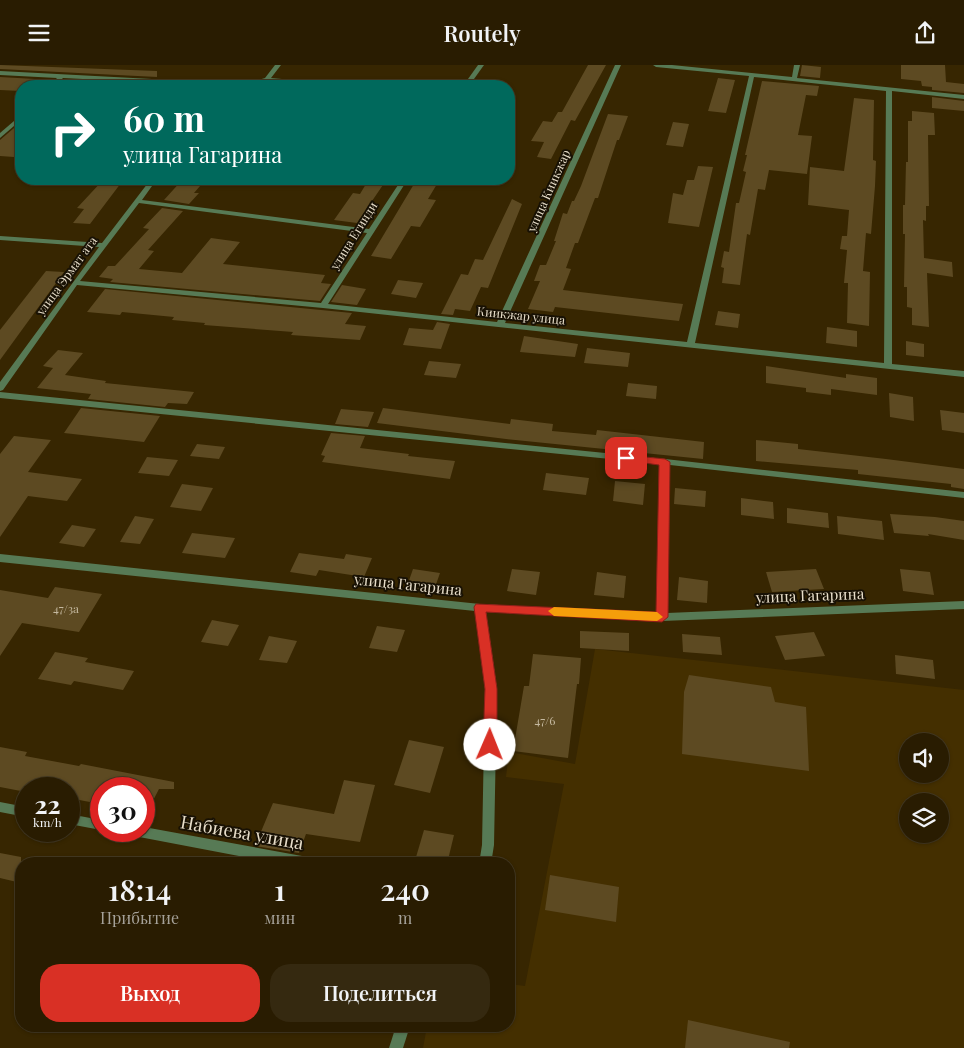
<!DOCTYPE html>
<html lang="ru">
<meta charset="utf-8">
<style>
:root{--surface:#291c01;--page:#352910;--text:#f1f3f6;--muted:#a5a199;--line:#453a23;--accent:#d93025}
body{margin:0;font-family:"Playfair Display",serif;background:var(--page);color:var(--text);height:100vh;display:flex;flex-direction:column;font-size:19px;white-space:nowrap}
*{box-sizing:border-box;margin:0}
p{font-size:16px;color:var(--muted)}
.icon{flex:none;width:28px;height:28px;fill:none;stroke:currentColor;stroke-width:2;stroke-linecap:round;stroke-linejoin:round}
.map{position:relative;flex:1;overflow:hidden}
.sheet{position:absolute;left:15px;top:792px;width:500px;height:175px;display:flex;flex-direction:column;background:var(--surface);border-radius:20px;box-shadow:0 1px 4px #0004,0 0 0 1px var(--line)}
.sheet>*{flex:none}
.banner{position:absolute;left:15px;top:15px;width:500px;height:105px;border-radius:20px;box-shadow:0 1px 4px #0004,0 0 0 1px var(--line);background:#00695c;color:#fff;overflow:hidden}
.fabs{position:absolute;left:899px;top:668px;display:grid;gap:10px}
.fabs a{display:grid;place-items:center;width:50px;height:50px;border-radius:50%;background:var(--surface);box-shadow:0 1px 4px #0004,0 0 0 1px var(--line);font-size:25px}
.speed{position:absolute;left:15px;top:712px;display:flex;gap:10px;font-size:25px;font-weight:700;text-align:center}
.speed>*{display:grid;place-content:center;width:65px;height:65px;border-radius:50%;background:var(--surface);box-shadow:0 1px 4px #0004,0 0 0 1px var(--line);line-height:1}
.speed small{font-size:12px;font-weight:400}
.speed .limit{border:8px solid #d22;background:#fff;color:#111}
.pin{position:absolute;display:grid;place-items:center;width:42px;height:42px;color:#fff;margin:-21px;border-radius:10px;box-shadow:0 2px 8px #0006}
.me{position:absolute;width:55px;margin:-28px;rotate:1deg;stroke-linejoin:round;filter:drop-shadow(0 0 4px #0008)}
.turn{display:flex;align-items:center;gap:18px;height:105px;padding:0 25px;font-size:22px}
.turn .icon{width:65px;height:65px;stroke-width:2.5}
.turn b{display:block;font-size:35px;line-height:42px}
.eta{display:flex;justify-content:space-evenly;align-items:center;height:85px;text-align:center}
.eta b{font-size:30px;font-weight:600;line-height:35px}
.action{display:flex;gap:10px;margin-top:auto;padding:10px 25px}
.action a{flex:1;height:58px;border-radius:20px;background:var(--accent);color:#fff;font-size:20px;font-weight:600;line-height:58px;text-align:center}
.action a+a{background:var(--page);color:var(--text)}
header{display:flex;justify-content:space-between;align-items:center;height:65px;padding:0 25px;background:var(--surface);font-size:22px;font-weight:600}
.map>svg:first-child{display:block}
</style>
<header><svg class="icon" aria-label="menu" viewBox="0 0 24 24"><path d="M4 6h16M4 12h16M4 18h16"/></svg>Routely<svg class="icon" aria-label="share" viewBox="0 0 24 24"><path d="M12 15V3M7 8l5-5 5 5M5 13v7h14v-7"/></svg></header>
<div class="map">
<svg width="964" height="983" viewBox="0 0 964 983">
<rect width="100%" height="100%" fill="#372601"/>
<path fill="#442f00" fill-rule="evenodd" d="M595 584 964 625V983H423L426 967 430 961H509V919L525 921 564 719 506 712 509 687 575 699ZM908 676H940V709H908ZM908 736H940V769H908Z"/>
<g fill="#5d4a22">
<polygon points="0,0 157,6 157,12 0,4"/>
<polygon points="588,0 606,0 575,56 571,55 551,94 537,92 544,77 531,76 543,56 552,57 558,47 562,47"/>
<polygon points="802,0 821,2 820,13 800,11"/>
<polygon points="901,0 945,0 946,17 964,19 964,28 932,25 932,22 922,21 921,16 901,14"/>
<polygon points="0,12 53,15 47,21 21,21 21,26 0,25"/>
<polygon points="718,13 735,15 726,48 708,46"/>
<polygon points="64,15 157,20 157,21 57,21"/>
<polygon points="762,16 819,21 817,31 806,30 798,70 812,71 807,109 769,105 765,125 758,124 750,170 747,169 740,220 722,218 724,203 721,202 724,186 729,187 736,138 739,138 746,107 743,106 747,90 745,90"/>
<polygon points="932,32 964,36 964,46 932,43"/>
<polygon points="854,33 874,35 873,95 876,96 875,121 871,169 866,168 863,206 870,207 869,261 847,258 848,218 844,218 847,185 840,184 842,171 847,171 849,145 808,140 810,102 844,106"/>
<polygon points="912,46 934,48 935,70 928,70 929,141 926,141 926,156 923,155 924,193 952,197 953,212 927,208 929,262 912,260 912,243 907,242 907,222 904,222 905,169 903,169 903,140 905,140 906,97 908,97 908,56 912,56"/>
<polygon points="608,49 628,51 619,75 617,75 598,133 595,133 578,178 575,178 566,203 571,204 563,225 683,239 679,256 555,242 553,247 528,244 540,216 534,216 540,200 546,200 556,176 554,176 563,148 567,149 572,136 574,136 581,121"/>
<polygon points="21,57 21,84 14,92 0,91 0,75"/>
<polygon points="673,57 689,59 683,82 666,80"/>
<polygon points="698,101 713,102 699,162 668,158 673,128 683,130 687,115 694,115"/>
<polygon points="104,114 124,114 90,159 73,158 84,144 77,143"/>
<polygon points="183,114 206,114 194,128 199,128 189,139 164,135"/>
<polygon points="369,114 387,114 357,158 334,155 353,128 360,129"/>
<polygon points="417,114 440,114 428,134 436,135 420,162 411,161 391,194 371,191"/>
<polygon points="512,134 522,139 488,223 481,222 470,246 455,244 453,250 441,249 461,209 468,210 475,194 483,195"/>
<polygon points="162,143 183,146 148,185 154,186 139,204 182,208 211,173 240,177 223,199 325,210 321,218 331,219 320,236 110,217 113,214 99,212 108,201 115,201 149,164 143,163"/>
<polygon points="46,206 64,207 0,295 0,265"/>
<polygon points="398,215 423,218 416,233 391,229"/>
<polygon points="342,220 366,224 357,240 331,237"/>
<polygon points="105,224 352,248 345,259 366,261 360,275 291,270 293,267 204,260 205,258 172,255 174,252 122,247 120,250 87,247"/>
<polygon points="718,246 740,249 738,263 715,260"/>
<polygon points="437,257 450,259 441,284 403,280 409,263 433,265"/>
<polygon points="827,262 857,266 857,282 826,278"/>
<polygon points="524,271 578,279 575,292 520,287"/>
<polygon points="906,276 924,279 924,292 906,290"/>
<polygon points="587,283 630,288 628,302 584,298"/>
<polygon points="58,285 83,288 65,310 106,316 105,318 194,327 187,339 168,338 165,342 88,334 91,329 37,323 53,303 43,301"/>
<polygon points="429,296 461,299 456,313 424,310"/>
<polygon points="766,301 846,313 846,309 877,313 877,330 831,324 831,330 806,327 806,323 766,318"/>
<polygon points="628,318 657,321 656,334 626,331"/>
<polygon points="889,328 913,332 914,356 890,352"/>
<polygon points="81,343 160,351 144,377 64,368"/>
<polygon points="383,343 510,359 511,354 553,359 552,366 596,370 597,365 704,377 703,394 506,374 377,358"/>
<polygon points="341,344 374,347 368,362 335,359"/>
<polygon points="940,345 964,348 964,368 942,365"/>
<polygon points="331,368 365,371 360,383 409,389 408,391 455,396 450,414 322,397 325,391 321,390"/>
<polygon points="14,371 51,375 28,407 82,414 67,436 28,431 0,472 0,389"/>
<polygon points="756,375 798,379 798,384 886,394 964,404 964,424 951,422 951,419 858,409 858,405 756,396"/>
<polygon points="197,379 225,382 219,394 190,391"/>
<polygon points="147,392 178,395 169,411 138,408"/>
<polygon points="546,408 589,413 586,430 543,425"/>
<polygon points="615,416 645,419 643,440 613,436"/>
<polygon points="182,419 213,423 201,446 170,442"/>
<polygon points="675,423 706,426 705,442 674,439"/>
<polygon points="741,433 773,437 774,454 741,450"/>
<polygon points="787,443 828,448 829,463 787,458"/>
<polygon points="890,449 935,452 964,456 964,475 928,469 929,471 894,468"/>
<polygon points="135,451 154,454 140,479 120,477"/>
<polygon points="837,451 882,456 884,475 838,469"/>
<polygon points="72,460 96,464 84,482 59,478"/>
<polygon points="192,468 235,473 225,493 182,488"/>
<polygon points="299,488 344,494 346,489 372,493 364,512 319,505 316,511 290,507"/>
<polygon points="413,504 440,508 433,528 406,524"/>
<polygon points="512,504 540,507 536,530 507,526"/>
<polygon points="816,504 824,524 772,527 766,507"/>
<polygon points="900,504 930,507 934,530 903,526"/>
<polygon points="597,507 626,511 624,533 594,530"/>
<polygon points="679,512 708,516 707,538 677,535"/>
<polygon points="55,522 102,529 79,567 22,558 0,591 0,525 48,533"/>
<polygon points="212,555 239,560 228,581 201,577"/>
<polygon points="377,561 405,565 397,587 369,583"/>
<polygon points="580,566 629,568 629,586 580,583"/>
<polygon points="814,567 825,591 785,595 775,571"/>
<polygon points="682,569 720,572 722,590 683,587"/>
<polygon points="269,571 297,576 287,598 259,595"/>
<polygon points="55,587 88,593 85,597 134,606 123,625 74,616 71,620 38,614"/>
<polygon points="533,589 581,593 579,619 577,619 568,693 513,686 524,621 529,621"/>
<polygon points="895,590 933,595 935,614 896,609"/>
<polygon points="689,610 771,622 775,637 806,642 809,706 682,689 684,627"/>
<polygon points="409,675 444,682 430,728 394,720"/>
<polygon points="0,682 27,687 25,691 79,701 81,699 174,717 174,724 159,724 144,753 144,724 101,724 95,738 69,733 69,724 26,724 26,727 0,722"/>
<polygon points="344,715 375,720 360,777 306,769 299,788 255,781 273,738 334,749"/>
<polygon points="424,765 454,770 447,799 414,799"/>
<polygon points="0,788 21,792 21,818 0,813"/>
<polygon points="550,810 619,822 616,857 545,845"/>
<polygon points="688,955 790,977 789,983 685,983"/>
</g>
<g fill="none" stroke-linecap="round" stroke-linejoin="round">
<g fill="#577a55" fill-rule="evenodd">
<polygon points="275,0 281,0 271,13 337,19 340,21 322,21 267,16 251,21 219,21 63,13 55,21 49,21 57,13 0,10 0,6 228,18 251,17 265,13"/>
<polygon points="478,0 484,0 469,21 463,21"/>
<path d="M615 0H621L505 258 687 277 749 11 656 2 653 0H672L792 12 794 0H800L797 13 964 30V34L892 26V299L964 306V312L323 243 77 220 3 325 0 326V317L99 182 0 175V171L102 178 151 114H157L142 135 369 164 402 114H408L328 239 497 257ZM754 12 886 26 884 298 695 278ZM139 138 367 168 321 238 80 216Z"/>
<polygon points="21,50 21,55 0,73 0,68"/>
<polygon points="0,327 665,394 964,427 964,433 670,400 667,548 964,536 964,544 662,556 486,547 497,624 494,780 491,799 479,799 482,780 485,624 475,546 0,497 0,489 480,539 657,548 660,399 0,333"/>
<polygon points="0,737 26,742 26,752 0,747"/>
<polygon points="69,749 101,755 101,765 69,759"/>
<polygon points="144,762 313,793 318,795 319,799 281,799 134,771 130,770 128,766 144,766"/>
<polygon points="396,961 410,961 403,983 389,983"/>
</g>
</g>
<polygon fill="#d93025" stroke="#8d1f18" points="626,390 665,394 670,397 668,552 662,557 486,547 497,624 497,680 495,684 490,685 485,684 483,680 485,624 474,542 476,539 656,547 659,400 622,395 620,393 622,391"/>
<polygon fill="#f59e0b" points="554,542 657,547 663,552 657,556 554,551 548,546"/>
<g text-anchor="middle" stroke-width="4" stroke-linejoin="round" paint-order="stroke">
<g font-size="12" fill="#e8deca" stroke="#181104">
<text transform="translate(549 126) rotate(-66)" y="4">улица Киикжар</text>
<text transform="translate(354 171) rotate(-58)" y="4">улица Егинди</text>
<text transform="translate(67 211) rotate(-54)" y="4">улица Эрмат ата</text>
<text transform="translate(521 251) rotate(6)" y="4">Киикжар улица</text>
</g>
<g font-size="12" fill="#c5b9a0">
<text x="66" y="548">47/3а</text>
<text x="545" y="660">47/6</text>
</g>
<g font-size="15" fill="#e8deca" stroke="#181104">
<text transform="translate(408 520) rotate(6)" y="5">улица Гагарина</text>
<text transform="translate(810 531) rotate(-2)" y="5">улица Гагарина</text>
</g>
<g font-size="18" fill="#e8deca" stroke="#181104">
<text transform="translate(242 768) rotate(10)" y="6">Набиева улица</text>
</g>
</g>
</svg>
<div class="fabs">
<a><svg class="icon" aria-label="sound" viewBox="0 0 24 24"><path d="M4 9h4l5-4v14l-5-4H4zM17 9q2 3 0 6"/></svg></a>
<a><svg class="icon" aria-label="layers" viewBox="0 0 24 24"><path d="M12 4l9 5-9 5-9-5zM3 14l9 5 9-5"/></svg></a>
</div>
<div class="speed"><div>22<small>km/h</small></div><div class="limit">30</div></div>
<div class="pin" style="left:626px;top:393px;background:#d93025"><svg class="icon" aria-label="arrive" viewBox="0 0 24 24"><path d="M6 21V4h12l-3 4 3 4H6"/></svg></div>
<svg class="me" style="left:490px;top:680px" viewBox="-20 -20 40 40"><circle r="19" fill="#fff"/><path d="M0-13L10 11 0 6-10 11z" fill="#d93025"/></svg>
<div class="banner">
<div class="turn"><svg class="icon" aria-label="right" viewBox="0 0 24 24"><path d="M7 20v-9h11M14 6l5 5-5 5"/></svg><div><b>60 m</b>улица Гагарина</div></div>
</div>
<section class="sheet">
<div class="eta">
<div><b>18:14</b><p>Прибытие</p></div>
<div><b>1</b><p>мин</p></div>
<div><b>240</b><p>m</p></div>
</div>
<div class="action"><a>Выход</a><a>Поделиться</a></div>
</section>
</div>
